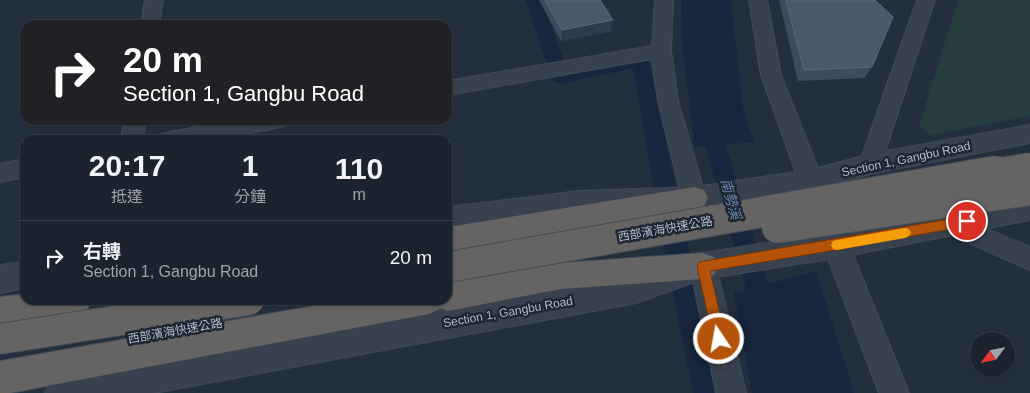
<!DOCTYPE html>
<html lang="zh-TW">
<meta charset="utf-8">
<style>
:root{--surface:#1b232e;--page:#282f3a;--text:#f1f3f6;--muted:#a0a4aa;--line:#39404a}
body{margin:0;font-family:Helvetica,"Noto Sans TC",sans-serif;background:var(--page);color:var(--text);height:100vh;display:flex;flex-direction:column;font-size:19px;white-space:nowrap}
*{box-sizing:border-box;margin:0}
p{font-size:16px;color:var(--muted)}
.icon{flex:none;width:28px;height:28px;fill:none;stroke:currentColor;stroke-width:2;stroke-linecap:round;stroke-linejoin:round}
.map{position:relative;flex:1;overflow:hidden}
.panel{position:absolute;left:20px;top:135px;width:432px;height:170px;display:flex;flex-direction:column;background:var(--surface);border-radius:15px;box-shadow:0 1px 4px #0004,0 0 0 1px var(--line)}
.panel>*{flex:none}
.banner{position:absolute;left:20px;top:20px;width:432px;height:105px;border-radius:15px;box-shadow:0 1px 4px #0004,0 0 0 1px var(--line);background:#202124;color:#fff;overflow:hidden}
.needle{width:32px;rotate:237deg}
.tools{position:absolute;left:970px;top:332px;display:grid;gap:10px}
.tools a{display:grid;place-items:center;width:45px;height:45px;border-radius:50%;background:var(--surface);box-shadow:0 1px 4px #0004,0 0 0 1px var(--line);font-size:25px}
.pin{position:absolute;display:grid;place-items:center;width:42px;height:42px;color:#fff;margin:-21px;border:2px solid #fff;border-radius:50%;box-shadow:0 1px 5px #0007}
.me{position:absolute;width:55px;margin:-28px;rotate:348deg;stroke-linejoin:round;filter:drop-shadow(0 0 4px #0008)}
.turn{display:flex;align-items:center;gap:18px;height:105px;padding:0 20px;font-size:22px}
.turn .icon{width:65px;height:65px;stroke-width:2.5}
.turn b{display:block;font-size:35px;line-height:42px}
.eta{display:flex;justify-content:space-evenly;align-items:center;height:85px;text-align:center}
.eta b{font-size:30px;font-weight:700;line-height:35px}
ul{padding:0;list-style:none}
li{display:flex;align-items:center;gap:15px;height:75px;padding:0 20px;border-top:1px solid var(--line)}
li div{flex:1}
li b{display:block;font-size:19px}
li em{font-style:normal}
.map>svg:first-child{display:block}
</style>
<div class="map">
<svg width="1030" height="393" viewBox="0 0 1030 393">
<rect width="100%" height="100%" fill="#242f3e"/>
<polygon fill="#263c3f" points="958,0 1030,0 1030,116 931,135 919,126"/>
<g fill="#17263c">
<polygon points="681,0 731,0 743,108 754,142 695,147 682,48"/>
<polygon points="816,271 854,393 752,393 734,293"/>
</g>
<g fill="none" stroke-linecap="round" stroke-linejoin="round">
<g fill="#17263c" fill-rule="evenodd">
<polygon points="526,0 542,0 563,59 560,63 554,65 548,63 545,59"/>
<polygon points="640,55 646,57 649,61 676,189 672,195 665,197 658,195 654,189 633,68 560,84 554,82 551,78 554,74 560,72"/>
<polygon points="707,110 714,112 717,117 777,313 774,321 765,324 756,321 753,313 697,117 700,112"/>
<path d="M673 223 681 225C687 237 693 257 687 269L679 272 671 269C665 257 659 237 665 225Z"/>
<polygon points="684,275 692,278 696,286 719,393 693,393 672,286 676,278"/>
</g>
<defs>
<g id="minor">
<polygon points="145,0 163,0 159,25 141,25"/>
<polygon points="655,0 673,0 671,51 678,101 706,198 702,205 694,208 686,205 682,198 658,101 652,59 448,95 448,81 652,46"/>
<polygon points="749,0 767,0 781,75 823,181 819,188 811,190 803,188 799,181 761,75"/>
<polygon points="917,0 935,0 881,164 878,170 870,173 862,170 859,164"/>
<polygon points="124,120 146,120 143,140 121,140"/>
<polygon points="234,120 287,120 284,126 276,128 213,140 159,140 162,134 170,132"/>
<polygon points="25,159 25,177 0,182 0,164"/>
<polygon points="951,214 1030,247 1030,270 942,231 939,224 942,217"/>
<polygon points="836,234 845,237 849,245 909,393 879,393 823,245 827,237"/>
<polygon points="703,255 712,258 716,266 746,393 716,393 690,266 694,258"/>
</g>
<g id="tertiary">
<polygon points="1030,125 1030,143 870,174 811,192 694,209 579,213 448,231 448,207 579,191 694,187 811,170 870,154"/>
<polygon points="1030,198 1030,220 836,258 703,279 636,303 154,393 45,393 50,381 62,376 636,275 703,253 836,232"/>
<polygon points="25,262 25,288 0,293 0,265"/>
</g>
<g id="trunk">
<polygon points="694,187 704,190 708,198 704,206 694,209 448,251 448,227"/>
<polygon points="703,253 714,257 718,266 714,275 703,279 561,289 448,311 441,308 429,314 10,393 0,393 0,361 348,300 448,300 448,283 561,263"/>
<polygon points="25,294 25,300 92,300 87,310 76,314 0,327 0,297"/>
</g>
</defs>
<use href="#minor" stroke="#414a57" stroke-width="2"/>
<use href="#tertiary" stroke="#414a57" stroke-width="2"/>
<use href="#trunk" stroke="#434c59" stroke-width="2"/>
<use href="#minor" fill="#38414e" fill-rule="evenodd"/>
<use href="#tertiary" fill="#38414e" fill-rule="evenodd"/>
<use href="#trunk" fill="#656462" fill-rule="evenodd"/>
<defs>
<polyline id="trunk-bridge-far1" points="989,172 1030,165"/>
<g id="trunk-bridge">
<polyline points="777,228 1030,190"/>
<polyline points="448,267 996,171"/>
<polyline points="0,339 249,300"/>
</g>
</defs>
<use href="#trunk-bridge-far1" stroke="#434c59" stroke-width="26" stroke-linecap="butt"/>
<use href="#trunk-bridge" stroke="#434c59" stroke-width="32" stroke-linecap="butt"/>
<use href="#trunk-bridge-far1" stroke="#656462" stroke-width="24"/>
<use href="#trunk-bridge" stroke="#656462" stroke-width="30"/>
</g>
<g fill="#3f4b5c">
<polygon points="539,0 600,0 611,31 561,41"/>
<polygon points="779,0 875,0 872,67 864,78 798,81"/>
</g>
<polygon fill="#2f3b4b" points="613,20 611,31 561,41 562,30"/>
<g fill="#4b5868" stroke="#5c6777">
<polygon points="545,0 600,0 613,20 562,30"/>
<polygon points="786,0 875,0 893,17 872,67 804,70"/>
</g>
<polygon fill="#b45309" stroke="#753606" points="967,216 971,218 973,221 971,225 967,226 836,250 710,271 726,339 724,343 719,345 714,343 697,266 699,262"/>
<polygon fill="#f59e0b" points="905,228 909,229 911,233 909,236 905,238 837,250 833,249 831,245 833,241 837,240"/>
<g text-anchor="middle" stroke-width="5" stroke-linejoin="round" paint-order="stroke">
<g font-size="12" fill="#b4bcc9" stroke="#1d2633">
<text transform="translate(906 159) rotate(-12)" y="4">Section 1, Gangbu Road</text>
<text transform="translate(665 229) rotate(-10)" y="4">西部濱海快速公路</text>
<text transform="translate(508 312) rotate(-10)" y="4">Section 1, Gangbu Road</text>
<text transform="translate(175 331) rotate(-10)" y="4">西部濱海快速公路</text>
</g>
<g font-size="14" font-style="italic" fill="#6d86a8" stroke="#1d2633">
<text transform="translate(731 199) rotate(74)" y="5">南勢溪</text>
</g>
</g>
</svg>
<div class="tools">
<a><svg class="needle" viewBox="-14 -14 28 28"><path d="M0-13l5 13h-10z" fill="#e53935"/><path d="M0 13l5-13h-10z" fill="#a0a4aa"/></svg></a>
</div>
<div class="pin" style="left:967px;top:221px;background:#d93025"><svg class="icon" aria-label="arrive" viewBox="0 0 24 24"><path d="M6 21V4h12l-3 4 3 4H6"/></svg></div>
<svg class="me" style="left:719px;top:339px" viewBox="-20 -20 40 40"><circle r="17" fill="#b45309" stroke="#fff" stroke-width="3"/><path d="M0-11L8 9 0 5-8 9z" fill="#fff"/></svg>
<div class="banner">
<div class="turn"><svg class="icon" aria-label="right" viewBox="0 0 24 24"><path d="M7 20v-9h11M14 6l5 5-5 5"/></svg><div><b>20 m</b>Section 1, Gangbu Road</div></div>
</div>
<section class="panel">
<div class="eta">
<div><b>20:17</b><p>抵達</p></div>
<div><b>1</b><p>分鐘</p></div>
<div><b>110</b><p>m</p></div>
</div>
<ul>
<li><svg class="icon" aria-label="right" viewBox="0 0 24 24"><path d="M7 20v-9h11M14 6l5 5-5 5"/></svg><div><b>右轉</b><p>Section 1, Gangbu Road</p></div><em>20 m</em></li>
</ul>
</section>
</div>
